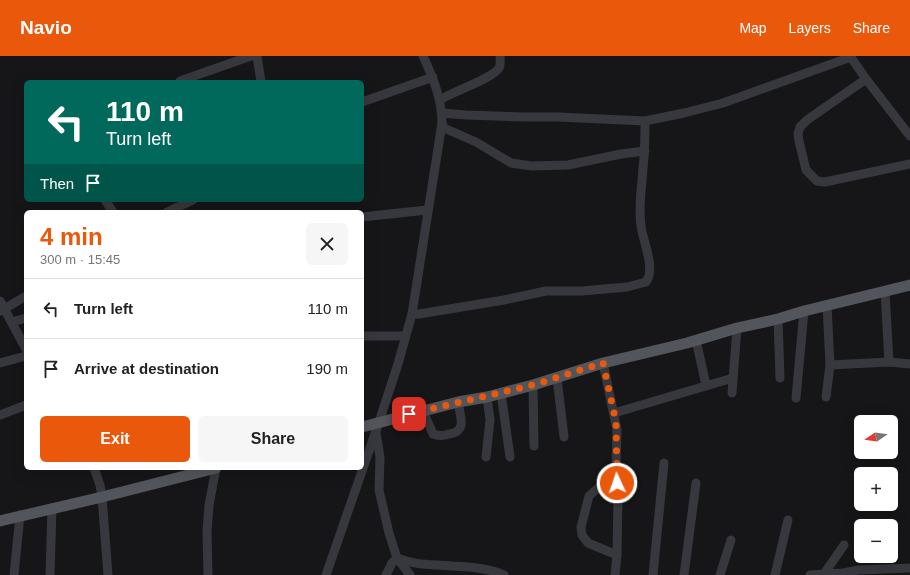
<!DOCTYPE html>
<meta charset="utf-8">
<style>
:root{--surface:#fff;--page:#f6f6f6;--text:#222;--muted:#767676;--line:#e0e0e0;--accent:#ea580c}
body{margin:0;font-family:Helvetica,sans-serif;background:var(--page);color:var(--text);height:100vh;display:flex;flex-direction:column;font-size:15px;white-space:nowrap}
*{box-sizing:border-box;margin:0}
p{font-size:13px;color:var(--muted)}
.icon{flex:none;width:22px;height:22px;fill:none;stroke:currentColor;stroke-width:2;stroke-linecap:round;stroke-linejoin:round}
.map{position:relative;flex:1;overflow:hidden}
.sheet{position:absolute;left:24px;top:154px;width:340px;height:260px;display:flex;flex-direction:column;background:var(--surface);border-radius:6px;box-shadow:0 4px 16px #0002}
.sheet>*{flex:none}
.top-card{position:absolute;left:24px;top:24px;width:340px;height:122px;border-radius:6px;box-shadow:0 4px 16px #0002;background:#00695c;color:#fff;overflow:hidden}
.needle{width:26px;rotate:257deg}
.buttons{position:absolute;left:854px;top:359px;display:grid;gap:8px}
.buttons a{display:grid;place-items:center;width:44px;height:44px;border-radius:6px;background:var(--surface);box-shadow:0 4px 16px #0002;font-size:20px}
.pin{position:absolute;display:grid;place-items:center;width:34px;height:34px;color:#fff;margin:-17px;border-radius:8px;box-shadow:0 2px 6px #0006}
.me{position:absolute;width:44px;margin:-22px;rotate:357deg;stroke-linejoin:round;filter:drop-shadow(0 0 3px #0008)}
.turn{display:flex;align-items:center;gap:14px;height:84px;padding:0 16px;font-size:18px}
.turn .icon{width:52px;height:52px;stroke-width:2.5}
.turn b{display:block;font-size:28px;line-height:34px}
.then{display:flex;align-items:center;height:38px;padding:0 16px;background:#0003;gap:8px;font-size:15px}
.round{display:grid;place-items:center;flex:none;width:42px;height:42px;border-radius:6px;background:var(--page)}
.head{display:flex;align-items:center;justify-content:space-between;height:68px;padding:0 16px}
h1{font-size:24px;font-weight:600;line-height:30px;color:var(--accent)}
.cta{display:flex;gap:8px;margin-top:auto;padding:8px 16px}
.cta a{flex:1;height:46px;border-radius:6px;background:var(--accent);color:#fff;font-size:16px;font-weight:600;line-height:46px;text-align:center}
.cta a+a{background:var(--page);color:var(--text)}
ul{padding:0;list-style:none}
li{display:flex;align-items:center;gap:12px;height:60px;padding:0 16px;border-top:1px solid var(--line)}
li div{flex:1}
li b{display:block;font-size:15px}
li em{font-style:normal}
header{display:flex;align-items:center;gap:24px;box-sizing:border-box;height:56px;padding:0 20px;background:var(--accent);color:#fff}
header strong{font-size:19px}
nav{display:flex;gap:22px;margin-inline-start:auto;font-size:14px}
.map>svg:first-child{display:block}
</style>
<header>
<strong>Navio</strong>
<nav><a>Map</a><a>Layers</a><a>Share</a></nav>
</header>
<div class="map">
<svg width="910" height="519" viewBox="0 0 910 519">
<rect width="100%" height="100%" fill="#161618"/>
<g fill="none" stroke-linecap="round" stroke-linejoin="round">
<g stroke="#37383d" stroke-width="9">
<polyline points="257,0 261,26"/>
<polyline points="850,0 866,23 910,80"/>
<polyline points="866,23 807,64 800,71 798,78 799,85 806,114 817,125 825,126 910,108"/>
<polyline points="180,25 251,0"/>
<path d="M440 44C452 35 491 24 499 12 501 9 500 4 500 0"/>
<polyline points="362,46 433,21"/>
<polyline points="442,57 466,59 526,61 558,61 645,65 684,57 723,47 851,1"/>
<polyline points="442,67 444,72 476,86 511,107 532,110 568,109 621,98 645,95"/>
<polyline points="105,144 113,156"/>
<polyline points="167,156 193,144"/>
<polyline points="362,161 427,154"/>
<polyline points="885,236 889,306"/>
<polyline points="0,245 26,293"/>
<polyline points="827,249 830,309 889,306 910,308"/>
<polyline points="1,255 26,240"/>
<path d="M412 258H419L504 244 546 235H582L627 231 646 226C656 212 643 186 641 170 638 150 642 131 643 112 645 96 645 81 645 65"/>
<polyline points="778,263 780,322"/>
<polyline points="12,266 26,262"/>
<polyline points="362,280 405,280"/>
<polyline points="696,284 706,329"/>
<polyline points="0,307 26,300"/>
<polyline points="603,307 617,374 616,413 618,439 617,499 615,519"/>
<polyline points="557,322 564,381"/>
<polyline points="533,329 534,390"/>
<polyline points="501,337 510,401"/>
<polyline points="732,337 737,272"/>
<polyline points="826,341 830,309"/>
<polyline points="796,342 804,255"/>
<path d="M423 355 433 378C438 380 443 380 449 378 468 375 460 361 458 346"/>
<polyline points="614,357 733,322"/>
<polyline points="0,359 26,349"/>
<path d="M376 377 380 401 379 434 389 477 397 502C417 510 432 508 452 510 470 511 488 512 504 519"/>
<polyline points="486,401 490,364 487,341"/>
<polyline points="94,412 100,429 102,441 108,519"/>
<polyline points="617,499 588,487 582,479 581,471 589,440 598,432 617,427"/>
<polyline points="824,518 844,489"/>
<polyline points="14,519 20,459"/>
<polyline points="50,519 52,452"/>
<polyline points="208,519 207,476 209,449 216,412"/>
<path d="M326 519 379 366 398 308 412 258 442 67C442 43 433 22 423 0"/>
<polyline points="386,519 392,507 397,502 410,519"/>
<polyline points="653,519 664,407"/>
<polyline points="684,519 696,427"/>
<polyline points="720,519 731,484"/>
<polyline points="775,519 788,464"/>
<polyline points="810,519 843,517 859,514 910,512"/>
</g>
<g stroke="#53555c" stroke-width="11">
<polyline points="362,371 458,346 487,341 533,329 603,307 687,287 737,272 778,263 804,255 910,229"/>
<polyline points="0,465 102,441 216,412"/>
</g>
</g>
<g fill="none" stroke-linecap="round" stroke-linejoin="round">
<polyline stroke="#ea580c" stroke-width="7" stroke-dasharray="0 12.6" points="409,358 533,329 603,307 616,366 617,427"/>
</g>
</svg>
<div class="buttons">
<a><svg class="needle" viewBox="-14 -14 28 28"><path d="M0-13l5 13h-10z" fill="#e53935"/><path d="M0 13l5-13h-10z" fill="#767676"/></svg></a>
<a>+</a>
<a>−</a>
</div>
<div class="pin" style="left:409px;top:358px;background:#d93025"><svg class="icon" aria-label="arrive" viewBox="0 0 24 24"><path d="M6 21V4h12l-3 4 3 4H6"/></svg></div>
<svg class="me" style="left:617px;top:427px" viewBox="-20 -20 40 40"><circle r="17" fill="#ea580c" stroke="#fff" stroke-width="3"/><path d="M0-11L8 9 0 5-8 9z" fill="#fff"/></svg>
<div class="top-card">
<div class="turn"><svg class="icon" aria-label="left" viewBox="0 0 24 24"><path d="M17 20v-9H6M10 6l-5 5 5 5"/></svg><div><b>110 m</b>Turn left</div></div>
<div class="then">Then<svg class="icon" aria-label="arrive" viewBox="0 0 24 24"><path d="M6 21V4h12l-3 4 3 4H6"/></svg></div>
</div>
<section class="sheet">
<div class="head"><div><h1>4 min</h1><p>300 m · 15:45</p></div><a class="round"><svg class="icon" aria-label="close" viewBox="0 0 24 24"><path d="M6 6l12 12M18 6L6 18"/></svg></a></div>
<ul>
<li><svg class="icon" aria-label="left" viewBox="0 0 24 24"><path d="M17 20v-9H6M10 6l-5 5 5 5"/></svg><div><b>Turn left</b></div><em>110 m</em></li>
<li><svg class="icon" aria-label="arrive" viewBox="0 0 24 24"><path d="M6 21V4h12l-3 4 3 4H6"/></svg><div><b>Arrive at destination</b></div><em>190 m</em></li>
</ul>
<div class="cta"><a>Exit</a><a>Share</a></div>
</section>
</div>
